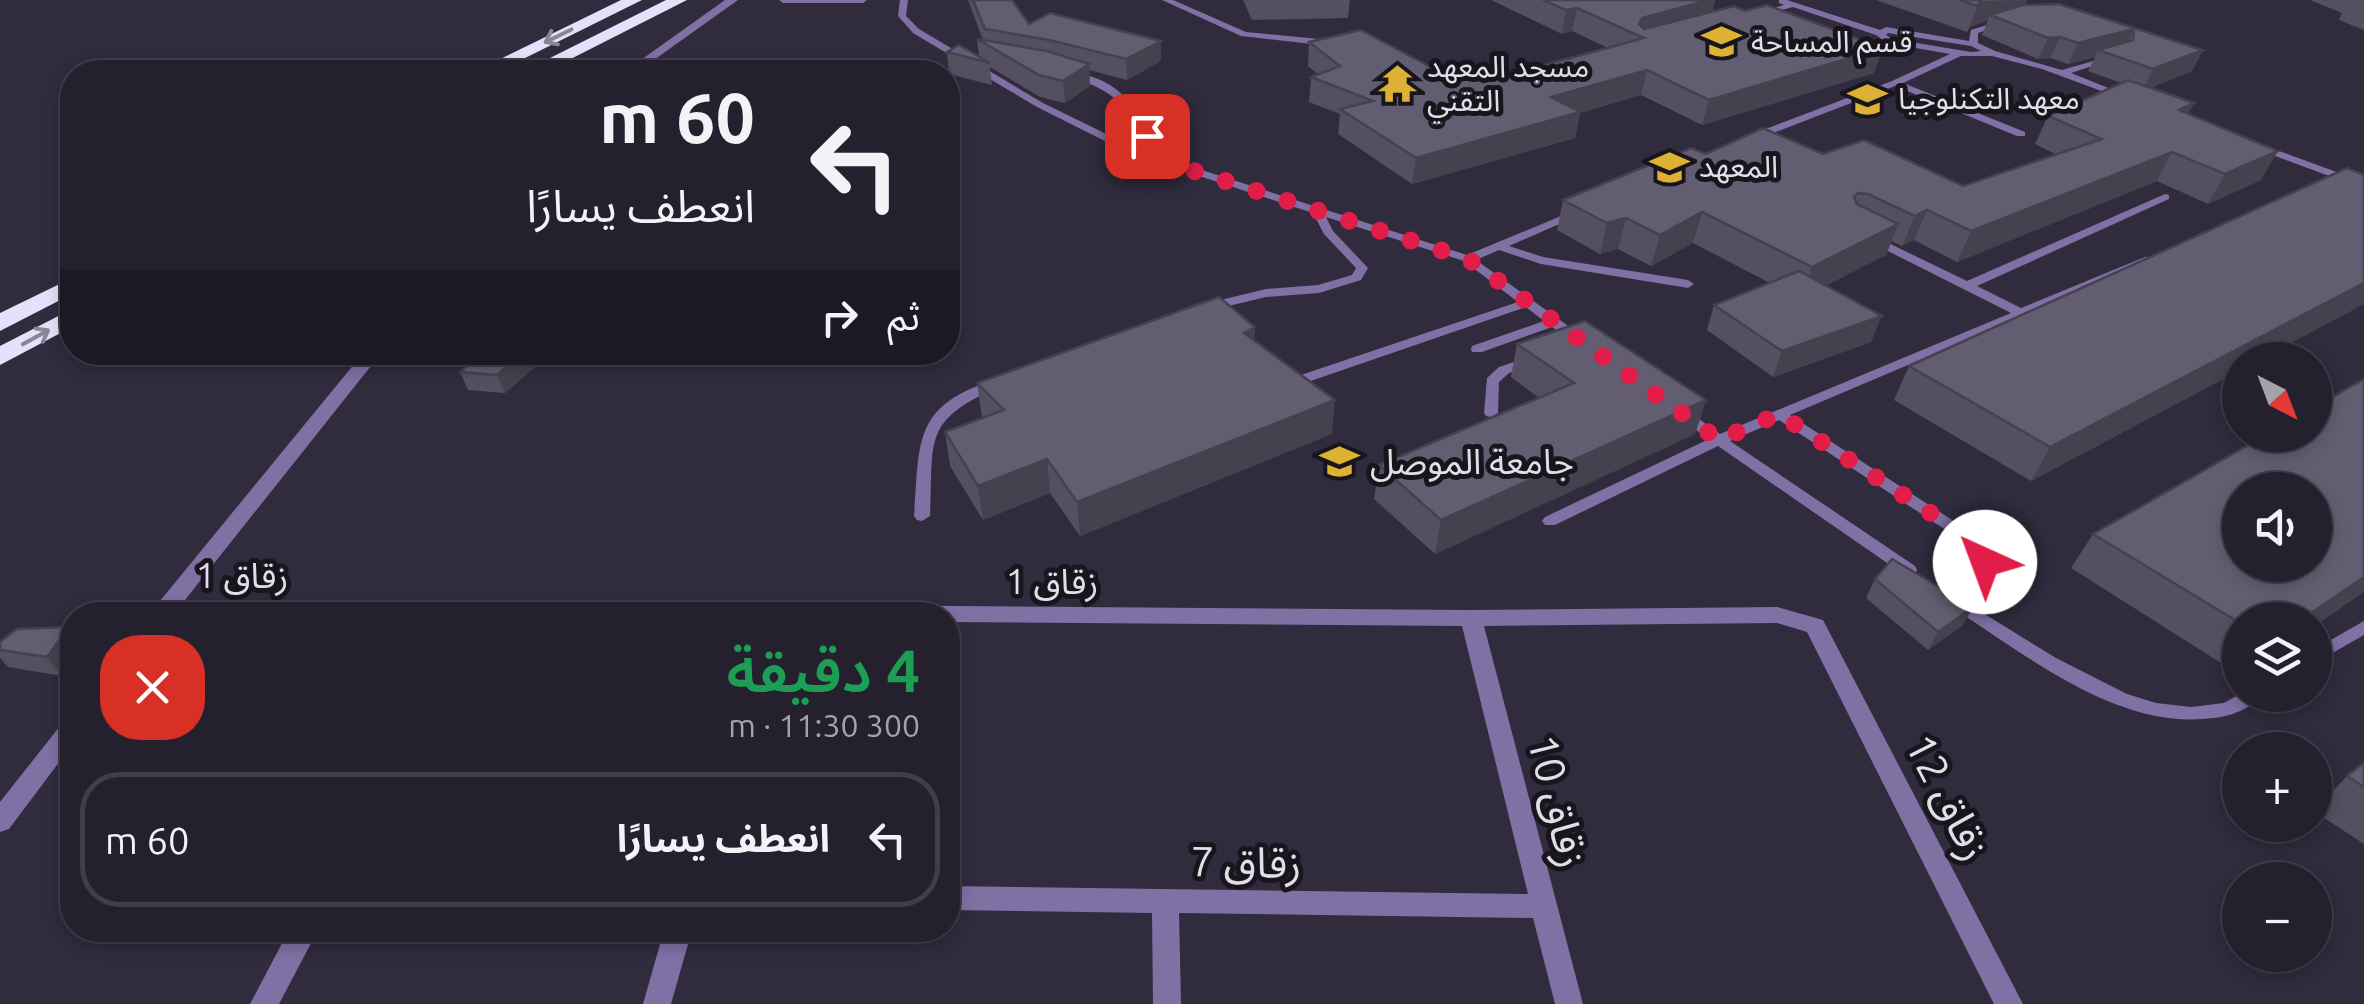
<!DOCTYPE html>
<html lang="ar">
<meta charset="utf-8">
<style>
:root{--surface:#24202e;--page:#2c2836;--text:#f1f3f6;--muted:#a3a3aa;--line:#413e4a}
body{margin:0;font-family:Ubuntu,"Noto Sans Arabic",sans-serif;background:var(--page);color:var(--text);direction:rtl;height:100vh;display:flex;flex-direction:column;font-size:38px;white-space:nowrap}
*{box-sizing:border-box;margin:0}
p{font-size:32px;color:var(--muted)}
.icon{flex:none;width:55px;height:55px;fill:none;stroke:currentColor;stroke-width:2;stroke-linecap:round;stroke-linejoin:round}
.map{position:relative;flex:1;overflow:hidden;direction:ltr}
.details{position:absolute;left:60px;top:602px;width:900px;height:340px;display:flex;flex-direction:column;background:var(--surface);border-radius:40px;box-shadow:0 5px 15px #0003,0 0 0 2px var(--line);direction:rtl}
.details>*{flex:none}
.guide{position:absolute;left:60px;top:60px;width:900px;height:305px;border-radius:40px;box-shadow:0 5px 15px #0003,0 0 0 2px var(--line);direction:rtl;background:#24202e;color:var(--text);overflow:hidden}
.needle{width:65px;rotate:138deg}
.controls{position:absolute;left:2222px;top:342px;display:grid;gap:20px}
.controls a{display:grid;place-items:center;width:110px;height:110px;border-radius:50%;background:var(--surface);box-shadow:0 5px 15px #0003,0 0 0 2px var(--line);font-size:50px}
.pin{position:absolute;display:grid;place-items:center;width:85px;height:85px;color:#fff;margin:-42px;border-radius:20px;box-shadow:0 5px 15px #0006}
.me{position:absolute;width:110px;margin:-55px;rotate:317deg;stroke-linejoin:round;filter:drop-shadow(0 0 8px #0008)}
.turn{display:flex;align-items:center;gap:35px;height:210px;padding:0 40px;font-size:45px}
.turn .icon{width:130px;height:130px;stroke-width:2.5}
.turn b{display:block;font-size:70px;line-height:85px}
.then{display:flex;align-items:center;height:95px;padding:0 40px;background:#0003;gap:20px;font-size:38px}
.round{display:grid;place-items:center;flex:none;width:105px;height:105px;border-radius:40px;background:var(--page)}
.headline{display:flex;align-items:center;justify-content:space-between;height:170px;padding:0 40px}
h1{font-size:60px;font-weight:600;line-height:75px;color:#1e9e55}
ul{padding:0;list-style:none}
li{display:flex;align-items:center;gap:30px;height:135px;margin:0 20px 15px;padding:0 20px;border:5px solid var(--line);border-radius:40px}
li div{flex:1}
li b{display:block;font-size:38px}
li em{font-style:normal}
.map>svg:first-child{display:block}
</style>
<div class="map">
<svg width="2364" height="1004" viewBox="0 0 2364 1004">
<rect width="100%" height="100%" fill="#302b3d"/>
<g fill="none" stroke-linecap="round" stroke-linejoin="round">
<g fill="#7f71a4" fill-rule="evenodd">
<polygon points="779,0 867,0 863,3 783,3"/>
<path d="M900 0H908L906 16 919 29 1043 103 1137 149 1149 153C1130 108 1118 92 1071 77V73C1121 76 1143 115 1161 157L1467 255 1578 209 1582 210V214L1509 246 1543 257 1688 280 1694 284 1688 288 1541 264 1499 250 1476 260 1585 338 1586 341 1585 344H1575L1552 327 1482 352H1472L1471 349 1472 346 1544 321 1526 307 1299 385H1289L1287 382 1289 379 1518 302 1464 261 1326 217 1333 231 1368 268 1361 280 1319 293 1266 297 1208 311 1204 310V304L1266 289 1318 285 1352 275 1356 268 1324 234 1313 213 1129 153 1037 107 913 33 898 16Z"/>
<polygon points="1162,0 1173,0 1246,32 1330,40 1334,43 1330,46 1241,36"/>
<path d="M1779 0H1787L1880 30 1886 27 1969 41 1971 30 2009 18V22L1978 33V43L1995 51 2062 70 2114 55V59L2071 73 2131 97 2123 99 2042 69 1992 56H1961L1903 83 2025 132V136H2017L1895 86 1755 140H1747V136L1892 81 1950 54 1887 43 1876 35 1793 7 1759 16V12L1784 5 1779 3ZM1888 33 1971 46 1981 51 1971 52 1893 39 1886 35Z"/>
<polygon points="2260,144 2364,182 2364,189 2256,149 2255,147"/>
<path d="M2165 194 2169 195V199L1977 286 2021 308 2145 257H2153V261L1790 415 1980 538 1992 552 1993 562 1957 597 2056 658 2127 694 2156 703 2191 707 2224 703 2240 694 2261 695C2250 709 2232 716 2214 718 2117 731 2029 656 1951 607L1949 602 1941 601 1939 597 1977 560 1976 553 1970 546 1779 420 1730 441 1915 566 1917 570 1915 574H1903L1718 446 1555 525H1545L1542 521 1545 517 1709 439 1679 418 1677 415 1679 412H1689L1720 434 2011 313 1868 241V237H1876L1967 281Z"/>
<polygon points="1532,356 1539,360 1537,363 1509,373 1499,382 1498,413 1491,417 1486,416 1484,413 1487,378 1499,367"/>
<path d="M994 380 999 381 1001 384 999 387C921 421 934 440 930 516L922 521 917 520 914 516C920 442 912 406 994 380Z"/>
<polygon points="2364,621 2364,635 2315,663 2315,649"/>
</g>
<g fill="#7f71a4" fill-rule="evenodd">
<polygon points="725,0 738,0 637,72 624,72"/>
<polygon points="364,352 382,352 185,600 1471,610 1777,607 1823,620 2023,1004 1994,1004 1807,632 1777,623 1484,626 1583,1004 1555,1004 1533,918 1179,913 1181,1004 1153,1004 1152,913 948,910 948,886 1528,894 1462,626 948,622 948,615 153,615 155,607"/>
<polygon points="72,719 72,745 9,829 0,832 0,802 64,721"/>
<polygon points="289,930 318,930 279,1004 250,1004"/>
<polygon points="664,930 692,930 671,1004 643,1004"/>
</g>
<g fill="#e7e0fa" fill-rule="evenodd">
<polygon points="621,0 642,0 497,72 474,72"/>
<polygon points="666,0 687,0 545,72 522,72"/>
<polygon points="72,278 72,294 0,331 0,313"/>
<polygon points="72,309 72,327 0,365 0,346"/>
</g>
</g>
<g fill="#555061">
<polygon points="968,0 1012,0 1029,24 1161,41 1161,61 1127,80 1089,70 1090,86 1065,103 1040,97 990,67 992,85 949,74 947,52 979,57 977,39 983,40"/>
<polygon points="1243,0 1350,0 1348,18 1252,20"/>
<polygon points="1491,0 1715,0 1712,12 1874,73 1702,125 1641,95 1580,113 1575,138 1412,184 1338,134 1340,114 1309,102 1311,77 1318,74 1308,66 1309,42 1455,80 1508,75 1608,48 1572,31 1562,34"/>
<polygon points="1876,0 2027,0 2025,5 2059,4 2203,50 2192,71 2150,88 2188,114 2261,180 2208,204 2157,181 1957,262 1914,240 1902,246 1892,241 1886,255 1825,286 1871,342 1773,377 1707,330 1714,305 1770,283 1693,243 1651,266 1618,249 1600,254 1557,230 1563,200 1706,154 1823,154 1963,186 2057,155 2035,144 2048,116 2121,83 2088,71 2095,57 2068,64 2050,58 2038,59 1982,35 1988,20 1970,27 1967,32"/>
<polygon points="2310,0 2364,0 2364,30 2339,20 2342,13"/>
<polygon points="2364,304 2258,360 2240,360 2240,370 2031,481 1894,400 1909,366"/>
<polygon points="1255,340 1332,434 1080,536 1050,493 983,520 950,466 945,432 982,418 977,383"/>
<polygon points="1517,344 1706,400 1695,434 1435,554 1374,499 1379,465 1539,398 1511,377"/>
<polygon points="535,367 505,393 468,390 460,372"/>
<polygon points="2093,534 2240,620 2240,675 2071,568"/>
<polygon points="1875,579 1963,625 1928,650 1866,598"/>
<polygon points="69,627 72,631 72,662 62,676 8,667 0,658 0,642"/>
<polygon points="2364,763 2364,844 2315,812 2315,810 2347,776"/>
</g>
<g fill="#45414f">
<polygon points="1709,0 1715,0 1709,22 1644,38 1639,24 1642,18"/>
<polygon points="2027,0 2022,11 1990,15 1988,20 1970,27 1967,32 1980,1"/>
<polygon points="1577,8 1572,31 1562,34 1566,10"/>
<polygon points="2134,29 2124,50 2098,50 2095,57 2068,64 2078,43"/>
<polygon points="2060,37 2050,58 2038,59 2048,38"/>
<polygon points="1161,41 1161,61 1127,80 1126,59"/>
<polygon points="1883,48 1874,73 1702,125 1709,100"/>
<polygon points="2203,50 2192,71 2143,91 2153,69"/>
<polygon points="1089,64 1090,86 1065,103 1063,81"/>
<polygon points="1647,70 1641,95 1580,113 1575,138 1412,184 1416,158 1551,97"/>
<polygon points="2194,103 2179,131 2179,110"/>
<polygon points="950,107 954,135 948,144 948,110"/>
<polygon points="2278,151 2261,180 2208,204 2225,174"/>
<polygon points="2172,152 2157,181 1957,262 1971,231"/>
<polygon points="1927,210 1914,240 1902,246 1915,216"/>
<polygon points="1702,212 1693,243 1651,266 1660,235"/>
<polygon points="1626,218 1618,249 1600,254 1607,223"/>
<polygon points="1898,224 1886,255 1801,298 1812,267"/>
<polygon points="2364,283 2364,304 2258,360 2240,360 2240,370 2031,481 2050,447"/>
<polygon points="1882,316 1871,342 1773,377 1782,351"/>
<polygon points="1255,327 1254,360 1244,333"/>
<polygon points="525,352 529,352 535,367 505,393 497,375"/>
<polygon points="1335,400 1332,434 1080,536 1077,502"/>
<polygon points="1706,400 1695,434 1435,554 1441,520"/>
<polygon points="1047,459 1050,493 983,520 978,486"/>
<polygon points="2364,577 2364,592 2315,626 2315,620 2301,620"/>
<polygon points="1973,607 1963,625 1928,650 1938,632"/>
<polygon points="69,627 72,631 72,662 62,676 47,657"/>
</g>
<g fill="#635d71" stroke="#45414f" stroke-width="2.5" fill-rule="evenodd">
<polygon points="973,0 1012,0 1029,24 1050,13 1161,41 1126,59 1049,40 985,29"/>
<polygon points="1543,0 1709,0 1642,18 1639,24 1644,29 1734,6 1745,11 1767,5 1883,48 1709,100 1647,70 1551,97 1580,112 1416,158 1340,109 1373,101 1311,77 1340,66 1309,42 1361,30 1455,80 1497,70 1508,75 1644,38 1577,8 1566,10"/>
<polygon points="1959,0 1981,0 1977,6"/>
<polygon points="2059,4 2203,50 2153,69 2098,50 2133,40 2134,29 2078,43 2060,37 2048,38 1990,15 2023,5"/>
<polygon points="977,39 1047,51 1089,64 1063,81 1039,75"/>
<polygon points="959,45 990,63 947,52"/>
<polygon points="2128,80 2194,103 2179,110 2278,151 2225,174 2172,152 1971,231 1927,210 1915,216 1868,194 1858,193 1854,197 1857,204 1898,224 1812,267 1702,212 1660,235 1626,218 1607,223 1563,200 1691,148 1706,154 1763,128 1823,154 1864,140 1963,186 2102,139 2048,116"/>
<polygon points="2347,168 2364,175 2364,283 2050,447 1909,366"/>
<polygon points="1799,271 1882,316 1782,351 1714,305"/>
<polygon points="1219,297 1255,327 1244,333 1335,400 1077,502 1047,459 978,486 945,432 1004,410 977,383"/>
<polygon points="1585,321 1706,400 1441,520 1379,465 1574,383 1517,344"/>
<polygon points="483,352 525,352 497,375 460,372"/>
<path d="M2364 379V577L2301 620H2240V623L2093 534 2266 435H2315V407ZM2240 490H2315V565H2240Z"/>
<polygon points="1892,559 1973,607 1938,632 1875,579"/>
<polygon points="69,627 47,657 0,650 0,642 17,629"/>
<polygon points="2364,763 2364,787 2347,776"/>
</g>
<defs><path id="oneway-shaft" d="M-6 0H5M1.5-3L5.5 0L1.5 3" fill="none" stroke-width="1.6" stroke-linecap="round" stroke-linejoin="round" transform="scale(2.5)"/></defs>
<g stroke="#8a8597">
<use href="#oneway-shaft" transform="translate(558 36) rotate(154)"/>
<use href="#oneway-shaft" transform="translate(36 337) rotate(-29)"/>
</g>
<g fill="none" stroke-linecap="round" stroke-linejoin="round">
<polyline stroke="#e11d48" stroke-width="18" stroke-dasharray="0 32.4" points="1147,136 1157,159 1468,259 1719,440 1779,414 1975,542 1984,552 1985,562"/>
</g>
<defs>
<symbol id="school-bare" viewBox="-9 -9 18 18"><path d="M0-5L7-2L0 1L-7-2ZM-4 1L0 2.5L4 1V4Q0 6-4 4Z" fill="#ddb133" stroke="#18151d" stroke-width="2.5" paint-order="stroke"/></symbol>
<symbol id="temple-bare" viewBox="-9 -9 18 18"><path d="M0-6L5-2H3V0L6.5 2.5H4V6H1.5V3h-3V6H-4V2.5H-6.5L-3 0V-2H-5Z" fill="#ddb133" stroke="#18151d" stroke-width="2.5" paint-order="stroke"/></symbol>
<symbol id="university-bare" viewBox="-9 -9 18 18"><path d="M0-5L7-2L0 1L-7-2ZM-4 1L0 2.5L4 1V4Q0 6-4 4Z" fill="#ddb133" stroke="#18151d" stroke-width="2.5" paint-order="stroke"/></symbol>
</defs>
<g fill-rule="evenodd">
<use href="#school-bare" x="1694" y="14" width="55" height="55"/>
<use href="#temple-bare" x="1370" y="56" width="55" height="55"/>
<use href="#university-bare" x="1840" y="72" width="55" height="55"/>
<use href="#university-bare" x="1642" y="140" width="55" height="55"/>
<use href="#university-bare" x="1312" y="434" width="55" height="55"/>
</g>
<g text-anchor="middle" stroke-width="10" stroke-linejoin="round" paint-order="stroke">
<g font-size="30" fill="#e0dee9" stroke="#18151d" text-anchor="start">
<text x="1751" y="52">قسم المساحة</text>
<text x="1427" y="77">مسجد المعهد<tspan x="1427" dy="34">التقني</tspan></text>
<text x="1898" y="109">معهد التكنلوجيا</text>
<text x="1699" y="177">المعهد</text>
</g>
<g font-size="35" fill="#e0dee9" stroke="#18151d" text-anchor="start">
<text x="1370" y="474">جامعة الموصل</text>
</g>
<g font-size="35" fill="#e0dee9" stroke="#18151d">
<text x="242" y="588">زقاق 1</text>
<text x="1052" y="594">زقاق 1</text>
</g>
<g font-size="42" fill="#e0dee9" stroke="#18151d">
<text transform="translate(1948 797) rotate(63)" y="15">زقاق 12</text>
<text transform="translate(1558 801) rotate(76)" y="15">زقاق 10</text>
<text transform="translate(1246 862) rotate(1)" y="15">زقاق 7</text>
</g>
</g>
</svg>
<div class="controls">
<a><svg class="needle" viewBox="-14 -14 28 28"><path d="M0-13l5 13h-10z" fill="#e53935"/><path d="M0 13l5-13h-10z" fill="#a3a3aa"/></svg></a>
<a><svg class="icon" aria-label="sound" viewBox="0 0 24 24"><path d="M4 9h4l5-4v14l-5-4H4zM17 9q2 3 0 6"/></svg></a>
<a><svg class="icon" aria-label="layers" viewBox="0 0 24 24"><path d="M12 4l9 5-9 5-9-5zM3 14l9 5 9-5"/></svg></a>
<a>+</a>
<a>−</a>
</div>
<div class="pin" style="left:1147px;top:136px;background:#d93025"><svg class="icon" aria-label="arrive" viewBox="0 0 24 24"><path d="M6 21V4h12l-3 4 3 4H6"/></svg></div>
<svg class="me" style="left:1985px;top:562px" viewBox="-20 -20 40 40"><circle r="19" fill="#fff"/><path d="M0-13L10 11 0 6-10 11z" fill="#e11d48"/></svg>
<div class="guide">
<div class="turn"><svg class="icon" aria-label="left" viewBox="0 0 24 24"><path d="M17 20v-9H6M10 6l-5 5 5 5"/></svg><div><b>60 m</b>انعطف يسارًا</div></div>
<div class="then">ثم<svg class="icon" aria-label="right" viewBox="0 0 24 24"><path d="M7 20v-9h11M14 6l5 5-5 5"/></svg></div>
</div>
<section class="details">
<div class="headline"><div><h1>4 دقيقة</h1><p>300 m · 11:30</p></div><a class="round" style="background:#d93025;color:#fff"><svg class="icon" aria-label="close" viewBox="0 0 24 24"><path d="M6 6l12 12M18 6L6 18"/></svg></a></div>
<ul>
<li><svg class="icon" aria-label="left" viewBox="0 0 24 24"><path d="M17 20v-9H6M10 6l-5 5 5 5"/></svg><div><b>انعطف يسارًا</b></div><em>60 m</em></li>
</ul>
</section>
</div>
